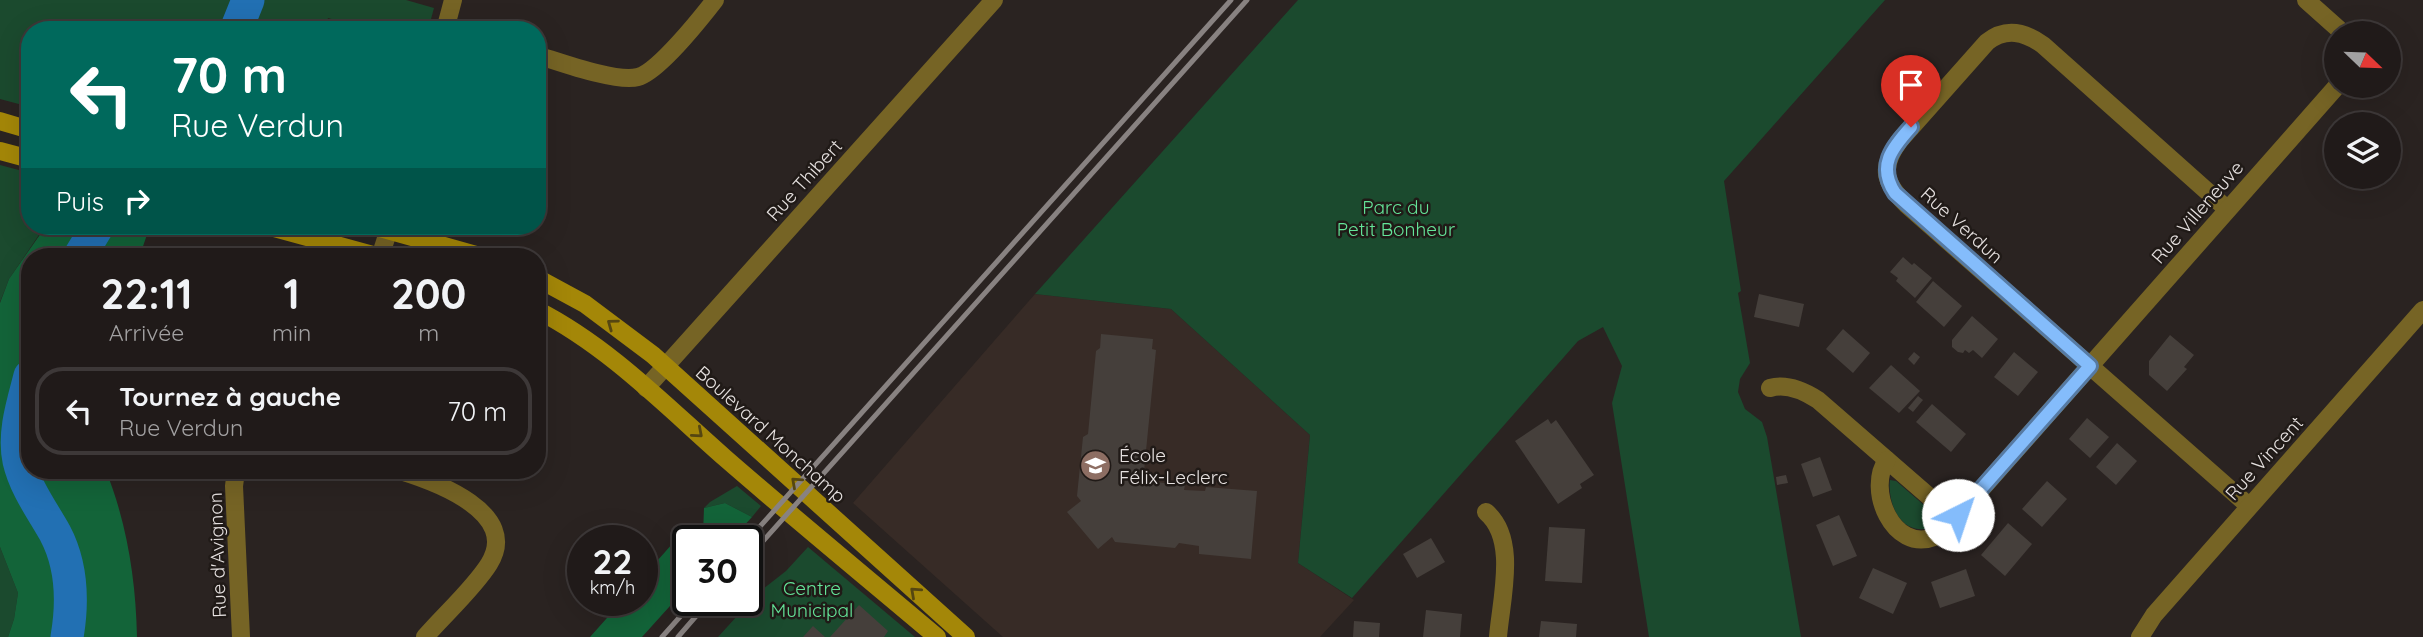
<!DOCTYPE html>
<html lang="fr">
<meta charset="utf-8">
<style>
:root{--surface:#201a19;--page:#2d2726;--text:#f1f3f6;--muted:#a2a1a2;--line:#3d3838}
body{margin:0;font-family:Quicksand,sans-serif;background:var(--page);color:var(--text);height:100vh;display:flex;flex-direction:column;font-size:26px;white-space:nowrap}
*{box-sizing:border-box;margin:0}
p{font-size:23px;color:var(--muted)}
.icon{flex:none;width:38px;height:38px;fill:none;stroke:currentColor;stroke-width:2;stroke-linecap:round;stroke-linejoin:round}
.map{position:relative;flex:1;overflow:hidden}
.details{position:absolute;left:21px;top:248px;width:525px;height:231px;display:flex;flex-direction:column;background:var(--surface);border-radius:28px;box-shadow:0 7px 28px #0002,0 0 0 2px var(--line)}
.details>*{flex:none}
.guide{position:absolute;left:21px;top:21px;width:525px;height:214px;border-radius:28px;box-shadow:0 7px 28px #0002,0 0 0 2px var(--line);background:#00695c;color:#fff;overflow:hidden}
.needle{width:46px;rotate:113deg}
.tools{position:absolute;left:2324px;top:21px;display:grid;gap:14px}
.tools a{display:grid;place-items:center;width:77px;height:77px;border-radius:50%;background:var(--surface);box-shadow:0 7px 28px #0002,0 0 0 2px var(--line);font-size:35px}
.speed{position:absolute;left:567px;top:525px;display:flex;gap:14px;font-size:35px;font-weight:700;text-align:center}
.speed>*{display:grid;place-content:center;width:91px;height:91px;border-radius:50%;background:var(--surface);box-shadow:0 7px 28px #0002,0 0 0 2px var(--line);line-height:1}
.speed small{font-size:18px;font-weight:400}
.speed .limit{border:4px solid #111;border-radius:10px;background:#fff;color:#111}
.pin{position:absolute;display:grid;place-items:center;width:60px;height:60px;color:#fff;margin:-72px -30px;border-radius:50% 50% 50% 0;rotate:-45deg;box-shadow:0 0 7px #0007}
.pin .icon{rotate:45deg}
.me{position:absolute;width:77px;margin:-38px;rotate:41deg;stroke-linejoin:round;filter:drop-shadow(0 0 5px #0008)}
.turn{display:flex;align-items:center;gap:24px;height:147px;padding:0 35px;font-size:32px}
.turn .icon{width:91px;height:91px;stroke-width:2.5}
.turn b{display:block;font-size:49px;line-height:60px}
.then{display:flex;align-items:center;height:66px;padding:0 35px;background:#0003;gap:14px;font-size:26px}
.eta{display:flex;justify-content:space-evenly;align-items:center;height:119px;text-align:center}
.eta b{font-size:42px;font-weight:800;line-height:49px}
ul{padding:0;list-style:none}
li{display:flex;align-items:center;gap:21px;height:88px;margin:0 14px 10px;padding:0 21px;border:4px solid var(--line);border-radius:28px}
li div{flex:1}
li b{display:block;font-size:26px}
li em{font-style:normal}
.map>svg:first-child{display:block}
</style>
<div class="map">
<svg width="2423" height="637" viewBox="0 0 2423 637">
<rect width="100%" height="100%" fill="#2a2321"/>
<polygon fill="#372b26" points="1035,294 1171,309 1310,435 1298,563 1354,600 1320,637 1003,637 853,503"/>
<g fill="#1b4a2e">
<polygon points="0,0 406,0 434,8 428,30 370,30 328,18 324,30 30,30 30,107 0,99"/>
<polygon points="1298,0 1885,0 1724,181 1741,291 1738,293 1750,363 1740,379 1738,392 1745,409 1762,422 1767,437 1801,637 1649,637 1612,403 1622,366 1603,327 1578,341 1352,598 1298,563 1310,435 1171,309 1035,294"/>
<polygon points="0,165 30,173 30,226 45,226 9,279 0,302"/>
<path d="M1890 480 1896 481 1933 513 1937 517V525C1905 541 1887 508 1890 480Z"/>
<polygon points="737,486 761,506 752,517 725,503 704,508 710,502"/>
<polygon points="0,547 18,593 14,619 8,637 0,637"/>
<polygon points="808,547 915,637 718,637 758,593 786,571"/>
</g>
<g fill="#136439">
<path d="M46 226H150L141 252 129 257H30V471H106C127 523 136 581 137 637H8L14 619 18 593 0 547V303L9 279Z"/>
<polygon points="725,503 752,517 730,541 698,541 703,535 704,508"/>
<polygon points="673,543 686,555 688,553 688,586 642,637 590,637 623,600 642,600 642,578"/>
</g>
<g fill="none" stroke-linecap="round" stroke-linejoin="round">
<g stroke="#2270b3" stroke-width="33">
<polyline points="236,30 248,0"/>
<polyline points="79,257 98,226"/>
<path d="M30 376C23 403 13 433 19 461 25 487 42 510 55 533 72 565 73 602 67 637"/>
</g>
</g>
<g fill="#453f3b">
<polygon points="1903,257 1912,265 1914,263 1932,278 1915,298 1896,281 1898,278 1890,272"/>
<polygon points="1933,281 1962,306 1944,327 1916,302"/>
<polygon points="1759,294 1804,304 1799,327 1754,317"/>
<polygon points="1972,316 1998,339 1982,358 1973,350 1969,353 1965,350 1963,353 1958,352 1952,347 1952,340"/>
<polygon points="1843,329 1870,353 1853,373 1826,349"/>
<polygon points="1101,334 1153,339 1152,349 1156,350 1144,471 1154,482 1185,485 1184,490 1205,491 1206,487 1257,491 1251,559 1199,554 1199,546 1179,543 1175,548 1115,542 1112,537 1098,549 1067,512 1081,501 1077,496 1083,437 1088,434 1096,351 1100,348"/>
<polygon points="2170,335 2194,355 2184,367 2187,369 2167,391 2149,375 2149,361"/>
<polygon points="1914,352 1920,357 1914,365 1908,359"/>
<polygon points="2014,352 2038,372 2018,396 1994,377"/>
<polygon points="1891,365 1920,391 1899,413 1869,388"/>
<polygon points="1918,396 1923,400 1913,412 1908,408"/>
<polygon points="1932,404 1966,434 1951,452 1916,422"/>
<polygon points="2087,418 2109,437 2090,458 2069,439"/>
<polygon points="1548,419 1551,424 1556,420 1594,475 1580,484 1582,488 1558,504 1515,441"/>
<polygon points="2117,443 2137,461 2116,485 2096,467"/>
<polygon points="1820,457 1832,490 1813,497 1801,464"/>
<polygon points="1786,475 1788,483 1777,485 1776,477"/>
<polygon points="2047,481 2067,499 2042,527 2022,509"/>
<polygon points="1839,515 1857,556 1833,566 1816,525"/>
<polygon points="2008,523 2032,544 2005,576 1981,555"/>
<polygon points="1549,527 1585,529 1582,583 1545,581"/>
<polygon points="1431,538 1445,562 1417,578 1403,554"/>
<polygon points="1873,568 1907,583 1893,614 1859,598"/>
<polygon points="1966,569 1975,596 1940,608 1931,582"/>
<polygon points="859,605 888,631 884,637 830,637"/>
<polygon points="1426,610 1462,614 1460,637 1423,637"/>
<polygon points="1354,621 1380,623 1379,637 1353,637"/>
<polygon points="1541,621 1577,624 1576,637 1539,637"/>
<polygon points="813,626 825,637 803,637"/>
</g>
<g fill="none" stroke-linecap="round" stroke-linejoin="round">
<g stroke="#766425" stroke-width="18">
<polyline points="2306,0 2343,33"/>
<polyline points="445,30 453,0"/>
<path d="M537 55C560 62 617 83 638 77 658 72 701 18 715 0"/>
<path d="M2227 209 2043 45C2025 32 2006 27 1987 42L1900 140C1880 167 1883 182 1907 205L2249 506"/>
<polyline points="380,257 390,226"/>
<polyline points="646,388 994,0"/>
<path d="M1770 388C1787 383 1804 391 1818 400L1955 519 2337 86"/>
<path d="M1887 460C1866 489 1893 553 1934 537 1943 534 1949 526 1955 519"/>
<polyline points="236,471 234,486 241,637"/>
<path d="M400 471C436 482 521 513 489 564 474 588 444 615 425 637"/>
<path d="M1486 512C1518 539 1501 599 1498 637"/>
<polyline points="2140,637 2154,615 2423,310"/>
</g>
<g stroke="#a48708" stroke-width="18">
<polyline points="0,121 30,130"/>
<polyline points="0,151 30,159"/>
<polyline points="267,226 380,257"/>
<polyline points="373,226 483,257"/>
<polyline points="537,278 585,304 653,355 966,637"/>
<path d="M537 310C608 346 666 406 725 458 795 519 866 577 937 637"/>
</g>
<g stroke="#888281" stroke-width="5">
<polyline points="747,541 1231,0"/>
<polyline points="747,559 1247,0"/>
<polyline points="662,637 695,600"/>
<polyline points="678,637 710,600"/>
</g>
</g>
<defs><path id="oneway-chevron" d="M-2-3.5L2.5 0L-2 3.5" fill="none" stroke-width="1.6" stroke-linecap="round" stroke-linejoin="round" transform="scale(1.75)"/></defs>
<g stroke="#554611">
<use href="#oneway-chevron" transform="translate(612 324) rotate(-144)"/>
<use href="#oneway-chevron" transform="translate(698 433) rotate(41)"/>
<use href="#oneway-chevron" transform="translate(796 482) rotate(-138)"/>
<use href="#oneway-chevron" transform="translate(915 592) rotate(-138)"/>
</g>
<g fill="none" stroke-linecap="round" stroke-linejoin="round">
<defs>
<path id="route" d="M1911 127C1892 148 1877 166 1895 193L2090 366 1958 515"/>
</defs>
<use href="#route" stroke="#567aa3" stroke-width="18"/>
<use href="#route" stroke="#84bcfb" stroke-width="12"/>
</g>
<defs>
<symbol id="school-disc" viewBox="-11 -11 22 22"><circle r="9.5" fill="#8d6e63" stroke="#201a17"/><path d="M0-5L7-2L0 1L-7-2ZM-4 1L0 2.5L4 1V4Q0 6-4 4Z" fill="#fff"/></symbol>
</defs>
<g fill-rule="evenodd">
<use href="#school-disc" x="1078" y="448" width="35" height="35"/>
</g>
<g text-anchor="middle" stroke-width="5" stroke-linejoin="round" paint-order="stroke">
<g font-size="19" fill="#e6e1e0" stroke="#201a17">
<text transform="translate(804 180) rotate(-48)" y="7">Rue Thibert</text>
<text transform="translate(2197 212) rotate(-49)" y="7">Rue Villeneuve</text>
<text transform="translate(1962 225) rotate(42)" y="7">Rue Verdun</text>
<text transform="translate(771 434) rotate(42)" y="7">Boulevard Monchamp</text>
<text transform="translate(2264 458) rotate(-48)" y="7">Rue Vincent</text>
<text transform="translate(217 555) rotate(-92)" y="7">Rue d'Avignon</text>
</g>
<g font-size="19" fill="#64e498" stroke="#201a17">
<text x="1396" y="214">Parc du<tspan x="1396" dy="22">Petit Bonheur</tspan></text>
<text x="812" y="595">Centre<tspan x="812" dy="22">Municipal</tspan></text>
</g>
<g font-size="19" fill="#e6e1e0" stroke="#201a17" text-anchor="start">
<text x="1119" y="462">École<tspan x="1119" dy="22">Félix-Leclerc</tspan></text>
</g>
</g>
</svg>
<div class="tools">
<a><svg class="needle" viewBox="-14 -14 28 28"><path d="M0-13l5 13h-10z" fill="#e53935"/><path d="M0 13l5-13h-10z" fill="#a2a1a2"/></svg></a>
<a><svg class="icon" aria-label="layers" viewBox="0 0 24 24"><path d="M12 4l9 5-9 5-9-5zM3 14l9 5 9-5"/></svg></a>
</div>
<div class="speed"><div>22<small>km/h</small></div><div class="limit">30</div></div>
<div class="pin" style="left:1911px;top:127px;background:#d93025"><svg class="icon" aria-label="arrive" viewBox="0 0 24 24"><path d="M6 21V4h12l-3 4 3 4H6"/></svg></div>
<svg class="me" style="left:1958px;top:515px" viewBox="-20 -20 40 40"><circle r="19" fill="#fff"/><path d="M0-13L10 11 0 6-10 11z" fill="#84bcfb"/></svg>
<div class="guide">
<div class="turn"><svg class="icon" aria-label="left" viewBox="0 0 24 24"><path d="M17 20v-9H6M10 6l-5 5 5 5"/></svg><div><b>70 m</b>Rue Verdun</div></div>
<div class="then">Puis<svg class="icon" aria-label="right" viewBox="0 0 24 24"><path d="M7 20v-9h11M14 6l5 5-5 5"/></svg></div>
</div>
<section class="details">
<div class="eta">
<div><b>22:11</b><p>Arrivée</p></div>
<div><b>1</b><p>min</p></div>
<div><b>200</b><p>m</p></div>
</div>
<ul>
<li><svg class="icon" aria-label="left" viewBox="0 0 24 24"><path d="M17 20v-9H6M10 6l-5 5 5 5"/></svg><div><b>Tournez à gauche</b><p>Rue Verdun</p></div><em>70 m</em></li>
</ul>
</section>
</div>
